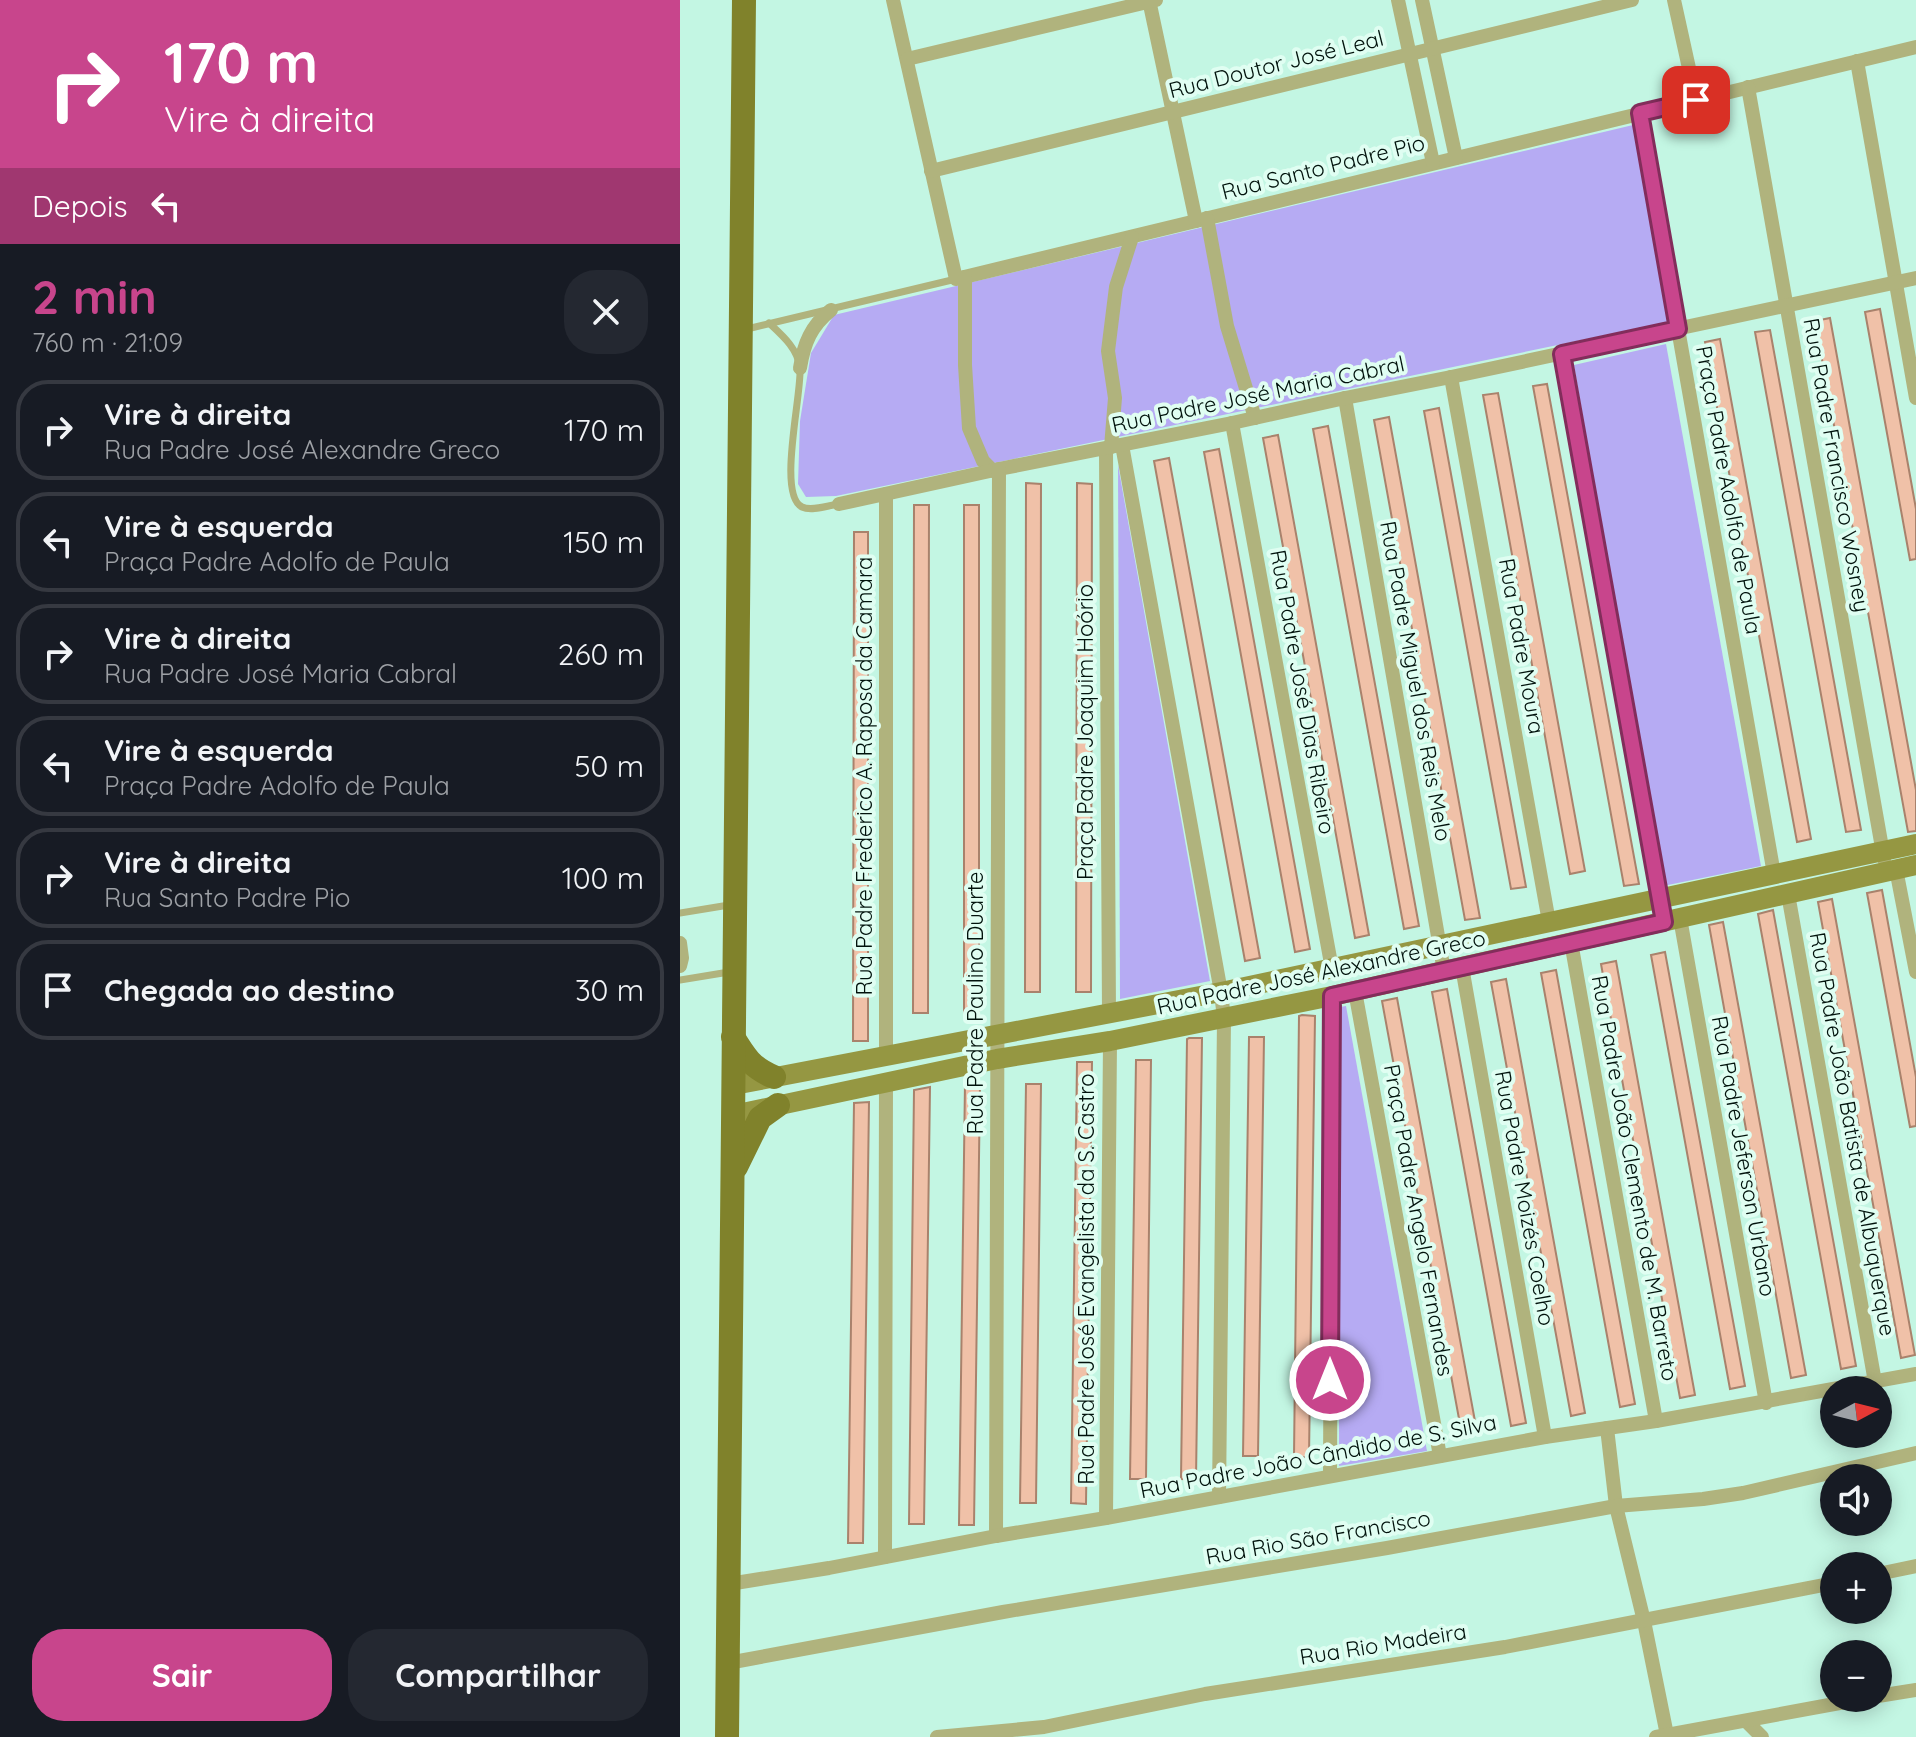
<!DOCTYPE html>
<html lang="pt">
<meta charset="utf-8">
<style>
:root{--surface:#171b24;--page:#242831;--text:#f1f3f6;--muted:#9ea1a6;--line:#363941;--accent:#c8458c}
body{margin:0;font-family:Quicksand,sans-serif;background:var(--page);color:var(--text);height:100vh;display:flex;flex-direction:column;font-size:30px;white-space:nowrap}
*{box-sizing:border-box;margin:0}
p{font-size:26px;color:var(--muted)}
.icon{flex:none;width:44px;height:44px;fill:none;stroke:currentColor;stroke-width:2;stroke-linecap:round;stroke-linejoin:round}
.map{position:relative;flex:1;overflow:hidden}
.details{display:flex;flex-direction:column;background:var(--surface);width:680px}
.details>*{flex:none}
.top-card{background:#c8458c;color:#fff;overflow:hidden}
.needle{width:52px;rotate:83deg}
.fabs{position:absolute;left:1140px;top:1376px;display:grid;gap:16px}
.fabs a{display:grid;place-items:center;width:72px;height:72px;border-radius:50%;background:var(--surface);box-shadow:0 4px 20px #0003;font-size:40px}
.pin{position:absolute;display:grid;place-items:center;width:68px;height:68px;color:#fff;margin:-34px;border-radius:16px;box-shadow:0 4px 12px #0006}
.me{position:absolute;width:88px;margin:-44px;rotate:0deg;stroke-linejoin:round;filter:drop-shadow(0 0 6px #0008)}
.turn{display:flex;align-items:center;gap:28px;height:168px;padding:0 32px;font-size:36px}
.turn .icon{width:104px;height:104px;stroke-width:2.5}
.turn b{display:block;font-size:56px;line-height:68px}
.then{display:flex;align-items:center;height:76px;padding:0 32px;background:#0003;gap:16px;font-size:30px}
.round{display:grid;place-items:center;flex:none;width:84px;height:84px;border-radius:32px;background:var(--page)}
.head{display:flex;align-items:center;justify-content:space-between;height:136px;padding:0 32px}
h1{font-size:48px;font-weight:800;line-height:60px;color:var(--accent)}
.action{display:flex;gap:16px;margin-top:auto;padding:16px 32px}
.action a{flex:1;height:92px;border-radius:32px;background:var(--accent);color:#fff;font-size:32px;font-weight:800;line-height:92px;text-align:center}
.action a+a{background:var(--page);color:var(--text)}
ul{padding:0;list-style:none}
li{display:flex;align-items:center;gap:24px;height:100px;margin:0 16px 12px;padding:0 16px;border:4px solid var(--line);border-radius:32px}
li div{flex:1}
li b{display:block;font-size:30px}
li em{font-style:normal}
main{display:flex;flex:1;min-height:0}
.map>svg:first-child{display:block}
</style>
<main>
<section class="details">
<div class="top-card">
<div class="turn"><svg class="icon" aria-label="right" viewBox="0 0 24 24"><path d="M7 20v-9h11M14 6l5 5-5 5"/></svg><div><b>170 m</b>Vire à direita</div></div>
<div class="then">Depois<svg class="icon" aria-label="left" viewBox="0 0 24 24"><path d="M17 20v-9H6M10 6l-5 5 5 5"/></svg></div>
</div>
<div class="head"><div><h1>2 min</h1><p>760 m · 21:09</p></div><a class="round"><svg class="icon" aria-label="close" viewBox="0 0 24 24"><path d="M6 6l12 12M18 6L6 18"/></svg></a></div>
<ul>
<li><svg class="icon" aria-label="right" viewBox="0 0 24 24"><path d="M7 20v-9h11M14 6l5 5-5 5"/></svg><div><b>Vire à direita</b><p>Rua Padre José Alexandre Greco</p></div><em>170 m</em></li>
<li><svg class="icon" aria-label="left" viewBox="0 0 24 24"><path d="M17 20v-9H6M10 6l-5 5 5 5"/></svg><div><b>Vire à esquerda</b><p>Praça Padre Adolfo de Paula</p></div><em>150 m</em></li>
<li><svg class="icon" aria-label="right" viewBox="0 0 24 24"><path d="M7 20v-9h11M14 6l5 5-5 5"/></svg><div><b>Vire à direita</b><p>Rua Padre José Maria Cabral</p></div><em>260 m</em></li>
<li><svg class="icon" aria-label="left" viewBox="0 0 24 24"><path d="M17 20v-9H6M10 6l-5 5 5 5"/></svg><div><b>Vire à esquerda</b><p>Praça Padre Adolfo de Paula</p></div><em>50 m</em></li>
<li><svg class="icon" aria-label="right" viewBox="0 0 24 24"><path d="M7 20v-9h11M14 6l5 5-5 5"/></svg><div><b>Vire à direita</b><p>Rua Santo Padre Pio</p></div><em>100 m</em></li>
<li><svg class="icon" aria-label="arrive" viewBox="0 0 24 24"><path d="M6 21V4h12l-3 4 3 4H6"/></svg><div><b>Chegada ao destino</b></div><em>30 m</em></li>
</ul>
<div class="action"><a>Sair</a><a>Compartilhar</a></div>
</section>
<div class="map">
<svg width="1236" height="1737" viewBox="0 0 1236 1737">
<rect width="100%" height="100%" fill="#c3f6e3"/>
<g fill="#b6abf3">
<polygon points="953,125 988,322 156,496 126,497 118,484 120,421 131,353 154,315"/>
<polygon points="986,344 1081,866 983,886 894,365"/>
<polygon points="438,465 530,981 440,999"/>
<polygon points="666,1006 747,1451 659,1466 660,1007"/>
</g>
<g fill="#f0c1a8" stroke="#a9826c" stroke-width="2">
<polygon points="1200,309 1236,509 1236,559 1230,560 1185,312"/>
<polygon points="1150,318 1236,790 1236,831 1228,832 1135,321"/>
<polygon points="1090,330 1181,830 1166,832 1075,332"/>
<polygon points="1040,339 1131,839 1117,842 1025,342"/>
<polygon points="867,384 959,884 944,886 853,386"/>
<polygon points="818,393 905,871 890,874 803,395"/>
<polygon points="759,408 846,887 831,889 744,411"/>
<polygon points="709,417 800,918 785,920 694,420"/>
<polygon points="648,426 739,926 724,929 633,429"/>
<polygon points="598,435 689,935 675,938 583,438"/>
<polygon points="539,449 630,949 615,952 524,452"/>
<polygon points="489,458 580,958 565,961 474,461"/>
<polygon points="346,483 361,484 360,992 345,992"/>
<polygon points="397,483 412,484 411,992 396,992"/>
<polygon points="234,505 249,505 248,1013 233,1013"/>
<rect x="284" y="505" width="15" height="508"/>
<polygon points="174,532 188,532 188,1041 173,1041"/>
<polygon points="1202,890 1236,1077 1236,1126 1230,1127 1187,893"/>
<polygon points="1152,899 1235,1355 1221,1358 1138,902"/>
<polygon points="1093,910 1176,1366 1161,1369 1078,914"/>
<polygon points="1043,922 1126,1375 1111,1378 1029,925"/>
<polygon points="985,952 1065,1386 1050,1389 971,955"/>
<polygon points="936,961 1015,1395 1000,1398 921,964"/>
<polygon points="876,970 955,1404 940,1407 861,973"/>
<polygon points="826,979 905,1413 891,1416 811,982"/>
<polygon points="767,989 846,1423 831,1426 752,992"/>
<polygon points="717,998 797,1432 782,1435 702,1001"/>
<polygon points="622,1015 635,1016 629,1457 614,1457 619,1016"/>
<polygon points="569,1037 584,1037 578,1456 563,1456"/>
<polygon points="509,1038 522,1038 516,1480 501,1479 507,1039"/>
<polygon points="456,1060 471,1060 466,1479 450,1479"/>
<polygon points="397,1062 412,1062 406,1504 391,1503"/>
<polygon points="285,1083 300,1084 294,1525 279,1525"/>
<polygon points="346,1084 361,1084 356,1503 340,1503"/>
<polygon points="250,1087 244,1524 229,1524 234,1090"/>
<polygon points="189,1102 183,1543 168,1543 174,1103"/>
</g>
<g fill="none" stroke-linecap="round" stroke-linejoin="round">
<g stroke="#b0b37d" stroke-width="7">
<path d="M89 323C103 336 118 349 120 368 122 394 97 495 122 507 132 512 149 505 159 504"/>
<polyline points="67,329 276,279"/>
<polyline points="0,913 49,905"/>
<polyline points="0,980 49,972"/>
</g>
<g stroke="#b0b37d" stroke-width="14">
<polyline points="213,0 276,279 1236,47"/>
<polyline points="469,0 516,221"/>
<polyline points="718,0 753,163"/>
<polyline points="742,0 776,158"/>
<polyline points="994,0 1016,100"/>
<polyline points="227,59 476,0"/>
<polyline points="1177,61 1236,398"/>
<polyline points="1068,87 1204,859"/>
<polyline points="960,113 1094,874"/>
<polyline points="251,171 952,0"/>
<polyline points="527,218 547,326 575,418"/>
<polyline points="285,277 285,365 289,428 303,461 313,471"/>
<polyline points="882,354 984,922"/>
<path d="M120 368C124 343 131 326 151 310"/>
<polyline points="771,377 869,922"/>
<polyline points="665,398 764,971"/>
<polyline points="552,423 652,969"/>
<polyline points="442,445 541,992 544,1019 539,1497"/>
<polyline points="431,447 435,398 428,351 436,287 452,237"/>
<polyline points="426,449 429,1015"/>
<polyline points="159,504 319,469 552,423 665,398 771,377 1236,278"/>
<polyline points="1216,869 1236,972"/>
<polyline points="1108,894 1195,1382"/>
<polyline points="1000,918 1086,1403"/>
<polyline points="891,942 976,1421"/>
<polyline points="0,943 2,958 0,966"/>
<polyline points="782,967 865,1437"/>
<polyline points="675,991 760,1456"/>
<polyline points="206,1057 206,494"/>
<polyline points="927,1428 936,1506 964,1621 987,1735"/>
<polyline points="650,1476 652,996"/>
<polyline points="426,1518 430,1041"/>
<polyline points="316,1536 319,469"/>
<polyline points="205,1557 206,1082"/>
<polyline points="1198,1574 1236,1566"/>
<polyline points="49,1584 149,1568 316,1536 426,1518 865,1437 976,1421 1236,1374"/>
<polyline points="48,1663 323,1612 707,1548 936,1506 1023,1499 1063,1493 1236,1453"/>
<polyline points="1198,1696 1236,1690"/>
<polyline points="1066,1721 1082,1737"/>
<polyline points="257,1737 364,1727 525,1694 825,1647 1154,1583"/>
<polyline points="976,1737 1187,1698"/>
</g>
<g stroke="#959742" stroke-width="20">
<polyline points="54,1085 541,992 1236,844"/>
<polyline points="53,1115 317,1059 430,1041 652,996 1236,865"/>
</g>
<g stroke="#80822b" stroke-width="24">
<path d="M53 1037C65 1057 72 1068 94 1077"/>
<polyline points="56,1167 80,1118 98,1105"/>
<polyline points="47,1737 64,0"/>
</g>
</g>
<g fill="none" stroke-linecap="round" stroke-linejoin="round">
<defs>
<polyline id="route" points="650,1380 652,996 984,922 882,354 998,329 960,113 1016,100"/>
</defs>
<use href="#route" stroke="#822d5b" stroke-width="20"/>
<use href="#route" stroke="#c8458c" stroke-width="14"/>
</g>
<g text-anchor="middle" stroke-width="8" stroke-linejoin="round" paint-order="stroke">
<g font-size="22" fill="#01120c" stroke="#e0fef2">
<text transform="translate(596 64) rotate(-14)" y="8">Rua Doutor José Leal</text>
<text transform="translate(643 167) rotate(-14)" y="8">Rua Santo Padre Pio</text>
<text transform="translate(578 394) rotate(-12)" y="8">Rua Padre José Maria Cabral</text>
<text transform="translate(1157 465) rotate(80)" y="8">Rua Padre Francisco Wosney</text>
<text transform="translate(1049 490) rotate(80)" y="8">Praça Padre Adolfo de Paula</text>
<text transform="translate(842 646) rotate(80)" y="8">Rua Padre Moura</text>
<text transform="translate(736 681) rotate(80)" y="8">Rua Padre Miguel dos Reis Melo</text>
<text transform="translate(623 692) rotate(80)" y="8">Rua Padre José Dias Ribeiro</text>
<text transform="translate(405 732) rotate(-90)" y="8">Praça Padre Joaquim Hoório</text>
<text transform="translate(184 776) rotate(-90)" y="8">Rua Padre Frederico A. Raposa da Camara</text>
<text transform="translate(641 972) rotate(-12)" y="8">Rua Padre José Alexandre Greco</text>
<text transform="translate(295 1003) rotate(-90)" y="8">Rua Padre Paulino Duarte</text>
<text transform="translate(1173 1134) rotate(80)" y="8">Rua Padre João Batista de Albuquerque</text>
<text transform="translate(1064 1156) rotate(80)" y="8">Rua Padre Jeferson Urbano</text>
<text transform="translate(955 1178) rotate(80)" y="8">Rua Padre João Clemento de M. Barreto</text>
<text transform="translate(845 1198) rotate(80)" y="8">Rua Padre Moizés Coelho</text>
<text transform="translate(739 1220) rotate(80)" y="8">Praça Padre Angelo Fernandes</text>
<text transform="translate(406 1279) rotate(-90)" y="8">Rua Padre José Evangelista da S. Castro</text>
<text transform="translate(638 1456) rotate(-11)" y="8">Rua Padre João Cândido de S. Silva</text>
<text transform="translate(638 1537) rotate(-10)" y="8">Rua Rio São Francisco</text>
<text transform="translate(703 1644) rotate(-9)" y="8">Rua Rio Madeira</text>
</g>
</g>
</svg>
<div class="fabs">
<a><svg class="needle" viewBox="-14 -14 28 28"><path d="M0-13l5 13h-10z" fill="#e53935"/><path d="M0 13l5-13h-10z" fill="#9ea1a6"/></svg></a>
<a><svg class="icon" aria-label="sound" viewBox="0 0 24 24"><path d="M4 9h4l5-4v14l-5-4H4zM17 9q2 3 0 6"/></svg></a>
<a>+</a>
<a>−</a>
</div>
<div class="pin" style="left:1016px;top:100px;background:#d93025"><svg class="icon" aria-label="arrive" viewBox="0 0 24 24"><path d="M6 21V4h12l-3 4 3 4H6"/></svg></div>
<svg class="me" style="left:650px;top:1380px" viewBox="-20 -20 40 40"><circle r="17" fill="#c8458c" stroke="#fff" stroke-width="3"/><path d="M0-11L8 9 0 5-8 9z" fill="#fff"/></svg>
</div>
</main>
